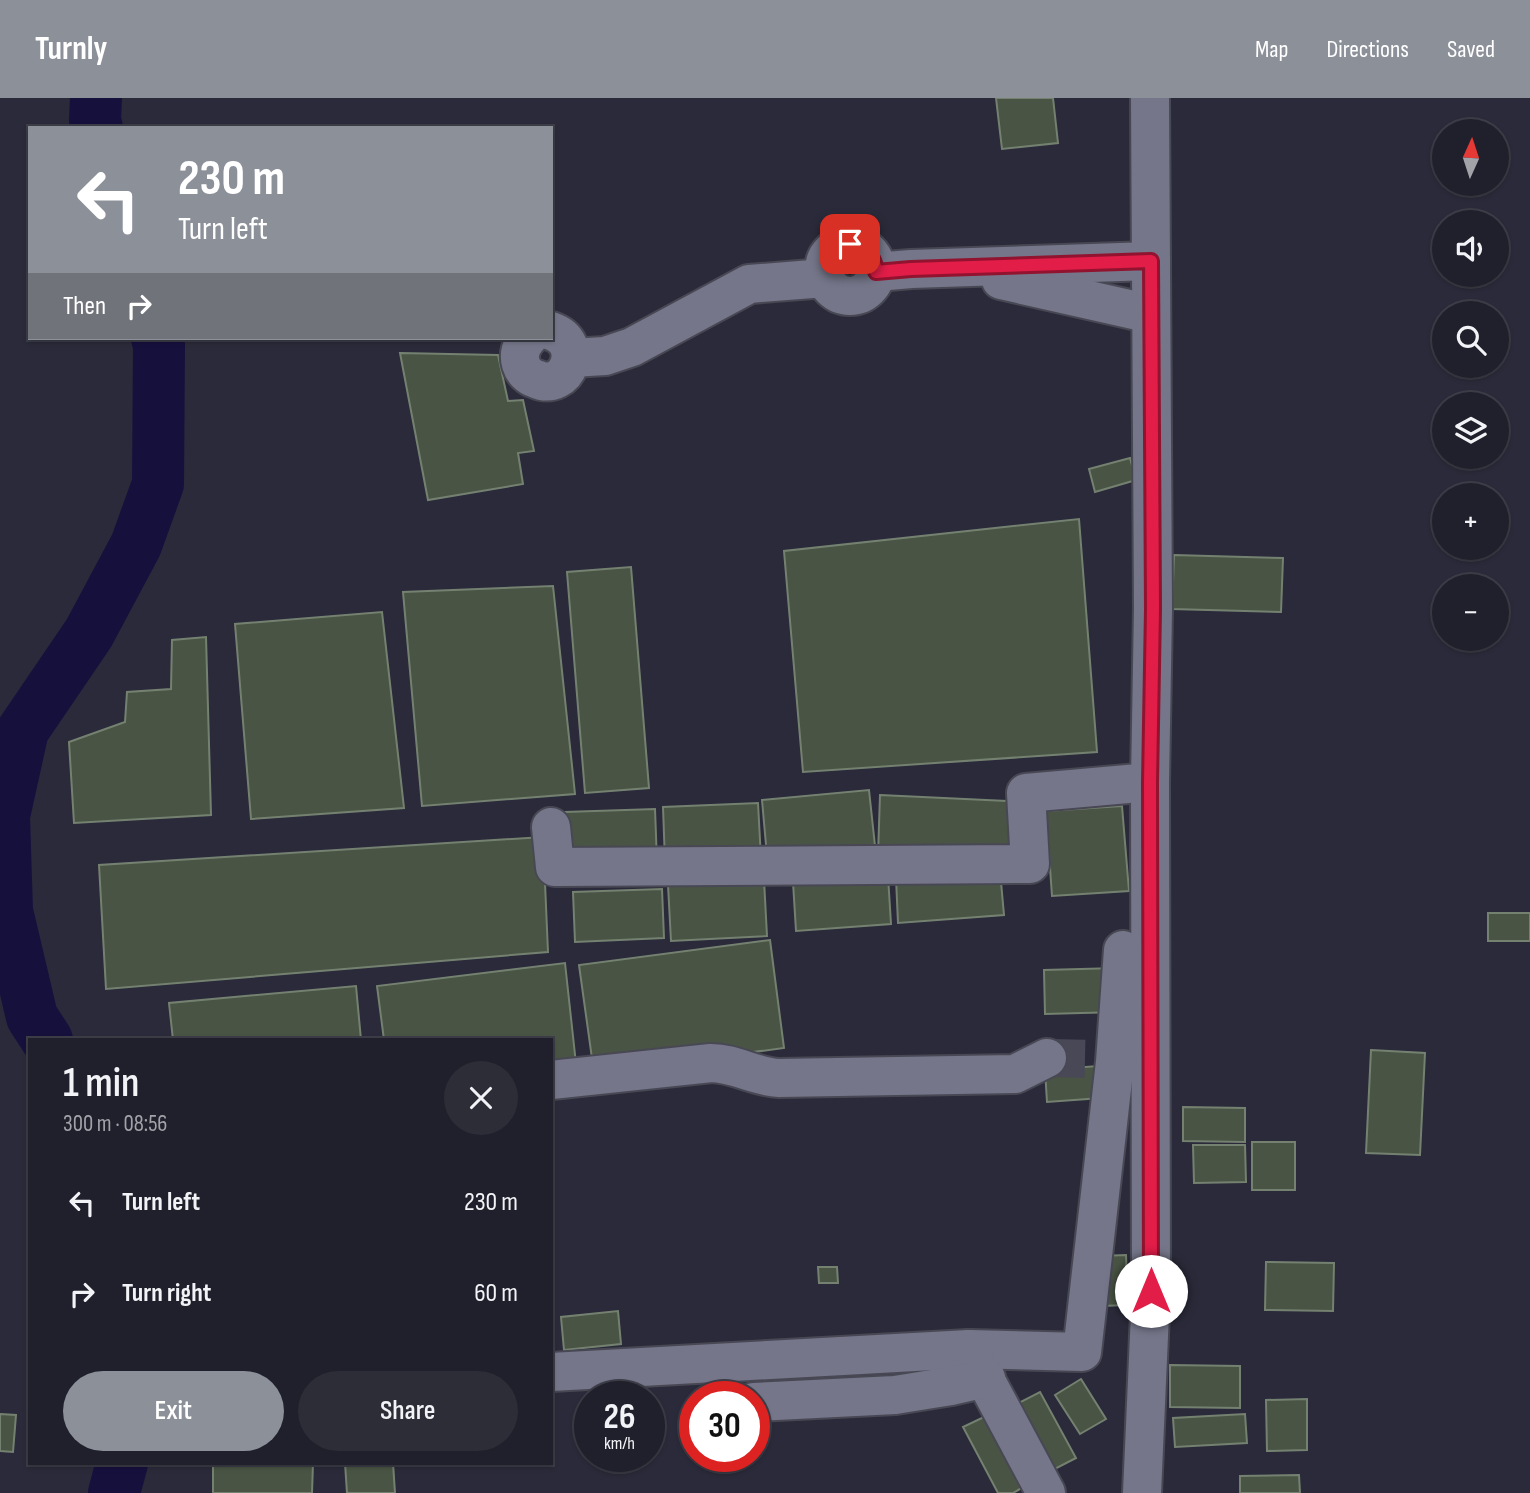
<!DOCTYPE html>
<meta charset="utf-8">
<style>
:root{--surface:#20202c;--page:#2d2d38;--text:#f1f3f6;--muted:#a2a3a9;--line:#3d3e48;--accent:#8c9099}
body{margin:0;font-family:"Sofia Sans Condensed",sans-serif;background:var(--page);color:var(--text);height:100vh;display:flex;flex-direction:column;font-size:26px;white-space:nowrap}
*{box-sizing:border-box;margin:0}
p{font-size:23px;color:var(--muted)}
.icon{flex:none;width:38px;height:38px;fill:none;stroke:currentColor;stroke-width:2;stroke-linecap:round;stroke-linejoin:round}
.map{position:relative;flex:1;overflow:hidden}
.panel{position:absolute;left:28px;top:940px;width:525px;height:427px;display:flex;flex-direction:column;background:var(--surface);border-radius:0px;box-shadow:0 2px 5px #0004,0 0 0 2px var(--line)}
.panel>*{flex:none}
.banner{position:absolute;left:28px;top:28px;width:525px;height:214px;border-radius:0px;box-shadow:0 2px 5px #0004,0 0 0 2px var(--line);background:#8c9099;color:#fff;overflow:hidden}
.needle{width:46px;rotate:3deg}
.fabs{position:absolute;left:1432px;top:21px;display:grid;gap:14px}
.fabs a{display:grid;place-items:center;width:77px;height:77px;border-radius:50%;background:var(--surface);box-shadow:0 2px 5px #0004,0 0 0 2px var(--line);font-size:35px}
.speed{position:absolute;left:574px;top:1283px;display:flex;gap:14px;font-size:35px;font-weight:700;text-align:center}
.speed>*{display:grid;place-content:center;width:91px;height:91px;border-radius:50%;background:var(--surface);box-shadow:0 2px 5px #0004,0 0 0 2px var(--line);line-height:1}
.speed small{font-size:18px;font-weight:400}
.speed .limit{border:10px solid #d22;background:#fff;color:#111}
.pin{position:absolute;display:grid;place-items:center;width:60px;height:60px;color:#fff;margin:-30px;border-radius:14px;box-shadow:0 4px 10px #0006}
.me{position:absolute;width:77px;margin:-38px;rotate:0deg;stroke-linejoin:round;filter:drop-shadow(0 0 5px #0008)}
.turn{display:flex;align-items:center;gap:24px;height:147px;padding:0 35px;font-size:32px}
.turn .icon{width:91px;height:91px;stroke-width:2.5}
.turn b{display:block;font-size:49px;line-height:60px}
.then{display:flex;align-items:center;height:66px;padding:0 35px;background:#0003;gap:14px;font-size:26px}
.round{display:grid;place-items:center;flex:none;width:74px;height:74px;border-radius:37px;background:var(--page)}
.headline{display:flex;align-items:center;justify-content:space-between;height:119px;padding:0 35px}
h1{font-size:42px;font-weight:600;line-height:52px}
.button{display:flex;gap:14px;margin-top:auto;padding:14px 35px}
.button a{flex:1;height:80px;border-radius:42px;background:var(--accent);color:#fff;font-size:28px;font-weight:600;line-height:80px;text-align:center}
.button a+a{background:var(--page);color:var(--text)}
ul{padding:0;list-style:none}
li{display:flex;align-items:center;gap:21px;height:91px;padding:0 35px}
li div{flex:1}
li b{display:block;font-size:26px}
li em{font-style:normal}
header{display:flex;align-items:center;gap:42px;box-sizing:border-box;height:98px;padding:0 35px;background:var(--accent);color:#fff}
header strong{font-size:33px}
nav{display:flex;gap:38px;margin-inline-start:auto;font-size:24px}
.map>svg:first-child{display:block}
</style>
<header>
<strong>Turnly</strong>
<nav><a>Map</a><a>Directions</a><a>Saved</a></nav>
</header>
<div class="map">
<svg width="1530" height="1395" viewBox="0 0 1530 1395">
<rect width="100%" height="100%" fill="#2a2a3a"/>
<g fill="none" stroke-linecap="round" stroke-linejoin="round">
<g stroke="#16103d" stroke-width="52">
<polyline points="96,0 95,22 97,30"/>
<polyline points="47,942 32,919 7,813 4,718 23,632 89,535 136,447 158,386 159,247 157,240"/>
<polyline points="114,1395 122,1365"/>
</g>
</g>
<g fill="#495444" stroke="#758170" stroke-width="2">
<polygon points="996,0 1053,0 1058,45 1002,51"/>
<polygon points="400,255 498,257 508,303 523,302 534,353 518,355 523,386 428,402"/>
<polygon points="1130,360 1136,382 1095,394 1089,371"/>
<polygon points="1079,421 1097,654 803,674 784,453"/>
<polygon points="1174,457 1283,460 1281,514 1172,511"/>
<polygon points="631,469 649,690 585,695 567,474"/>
<polygon points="553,488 575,696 422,708 403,494"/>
<polygon points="382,514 404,710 251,721 235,526"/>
<polygon points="206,539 211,717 74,725 69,644 125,624 127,594 171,591 172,542"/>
<polygon points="869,692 875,748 767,758 762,702"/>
<polygon points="880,697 1026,704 1023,764 878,757"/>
<polygon points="758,705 761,761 665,764 663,709"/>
<polygon points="1122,708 1129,793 1052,798 1046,713"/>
<polygon points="655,711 657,764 566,767 565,714"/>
<polygon points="543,739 548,854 106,891 99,767"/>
<polygon points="1000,773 1004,817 898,825 896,780"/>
<polygon points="888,778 891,826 796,833 793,784"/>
<polygon points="764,782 767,838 671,843 668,787"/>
<polygon points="662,791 664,840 575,844 573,794"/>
<rect x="1488" y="815" width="42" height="28"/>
<polygon points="770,842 784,950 594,975 579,867"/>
<polygon points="565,865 577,975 551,978 551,942 384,942 377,888"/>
<polygon points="1117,870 1119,914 1045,916 1044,872"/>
<polygon points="356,888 361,942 173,942 169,905"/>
<polygon points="1371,952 1425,955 1420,1057 1366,1055"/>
<polygon points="1098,968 1101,1000 1047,1004 1045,972"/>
<polygon points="1183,1009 1245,1010 1245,1044 1183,1043"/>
<rect x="1252" y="1044" width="43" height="48"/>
<polygon points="1193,1047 1245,1047 1246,1084 1194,1085"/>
<polygon points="1126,1157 1128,1207 1101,1208 1099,1158"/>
<polygon points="1266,1164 1334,1165 1333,1213 1265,1212"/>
<polygon points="818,1169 837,1169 838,1185 819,1185"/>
<polygon points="618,1213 621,1246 564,1252 561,1219"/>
<polygon points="1170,1267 1240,1268 1240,1310 1170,1309"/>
<polygon points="1081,1281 1106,1321 1080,1336 1055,1297"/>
<polygon points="1040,1294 1076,1360 1049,1374 1013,1308"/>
<polygon points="1307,1301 1307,1352 1267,1353 1266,1302"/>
<polygon points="0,1316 16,1317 13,1354 0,1353"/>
<polygon points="1245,1316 1247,1345 1175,1349 1173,1320"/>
<polygon points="988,1317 1025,1388 1013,1395 998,1395 963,1329"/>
<polygon points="213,1365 313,1365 312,1395 213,1395"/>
<polygon points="345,1365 393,1365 395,1395 347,1395"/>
<polygon points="1299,1377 1300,1395 1240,1395 1240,1378"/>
</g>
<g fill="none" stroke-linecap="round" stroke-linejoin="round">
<polyline stroke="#484857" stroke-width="38" stroke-dasharray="38 19" stroke-linecap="butt" points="1047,960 1093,961"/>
<defs>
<g id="minor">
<circle cx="850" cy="172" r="26"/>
<polyline points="876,174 911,171 1151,163"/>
<polyline points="1001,182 1151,216"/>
<path d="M528 240C521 247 518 256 521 266 523 273 529 279 536 281 568 295 587 245 551 233"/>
<polyline points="571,260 605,258 632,249 749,186 825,180"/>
<polyline points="551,729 555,769 1030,766 1026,695 1150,684"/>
<path d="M551 982 711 965C735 965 755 979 779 980L1015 976 1047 960"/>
<polyline points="969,1251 1082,1254 1115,964 1123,852"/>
<polyline points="551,1274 969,1251 1046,1395"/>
<polyline points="754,1304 895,1297 951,1288 986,1280"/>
<polyline points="1142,1395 1151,1193 1150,684 1153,511 1150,0"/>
</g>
</defs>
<use href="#minor" stroke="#484855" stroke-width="42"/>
<use href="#minor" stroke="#757689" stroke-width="38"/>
</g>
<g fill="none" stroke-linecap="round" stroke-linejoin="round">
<defs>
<path id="route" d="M850 146C866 149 874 158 876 174L911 171 1151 163 1153 511 1150 684 1151 1193"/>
</defs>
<use href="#route" stroke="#92132f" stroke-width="18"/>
<use href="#route" stroke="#e11d48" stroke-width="12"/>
</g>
</svg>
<div class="fabs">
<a><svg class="needle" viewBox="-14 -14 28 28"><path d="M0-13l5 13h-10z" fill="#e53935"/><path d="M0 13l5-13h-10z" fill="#a2a3a9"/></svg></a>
<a><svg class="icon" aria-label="sound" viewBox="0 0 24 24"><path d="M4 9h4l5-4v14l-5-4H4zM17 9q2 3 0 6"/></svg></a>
<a><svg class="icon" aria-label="search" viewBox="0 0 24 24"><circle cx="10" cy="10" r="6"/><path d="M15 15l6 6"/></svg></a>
<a><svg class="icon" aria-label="layers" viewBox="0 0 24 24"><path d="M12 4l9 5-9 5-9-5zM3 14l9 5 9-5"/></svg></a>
<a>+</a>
<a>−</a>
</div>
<div class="speed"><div>26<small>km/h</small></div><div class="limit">30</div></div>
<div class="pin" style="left:850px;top:146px;background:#d93025"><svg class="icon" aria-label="arrive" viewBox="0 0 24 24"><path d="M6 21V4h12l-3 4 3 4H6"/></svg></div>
<svg class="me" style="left:1151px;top:1193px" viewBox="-20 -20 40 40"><circle r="19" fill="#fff"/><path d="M0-13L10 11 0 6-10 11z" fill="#e11d48"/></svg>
<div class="banner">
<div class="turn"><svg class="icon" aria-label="left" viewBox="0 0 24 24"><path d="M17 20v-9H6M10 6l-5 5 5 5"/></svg><div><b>230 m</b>Turn left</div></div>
<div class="then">Then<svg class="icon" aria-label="right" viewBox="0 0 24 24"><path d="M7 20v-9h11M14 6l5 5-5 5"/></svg></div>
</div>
<section class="panel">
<div class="headline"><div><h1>1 min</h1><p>300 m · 08:56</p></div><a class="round"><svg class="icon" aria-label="close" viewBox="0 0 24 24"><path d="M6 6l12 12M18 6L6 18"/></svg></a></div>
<ul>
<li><svg class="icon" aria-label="left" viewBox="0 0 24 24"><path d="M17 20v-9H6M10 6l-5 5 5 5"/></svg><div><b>Turn left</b></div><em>230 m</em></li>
<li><svg class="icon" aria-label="right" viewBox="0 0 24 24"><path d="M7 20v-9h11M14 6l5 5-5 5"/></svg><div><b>Turn right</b></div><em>60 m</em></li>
</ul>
<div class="button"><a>Exit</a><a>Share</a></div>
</section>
</div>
